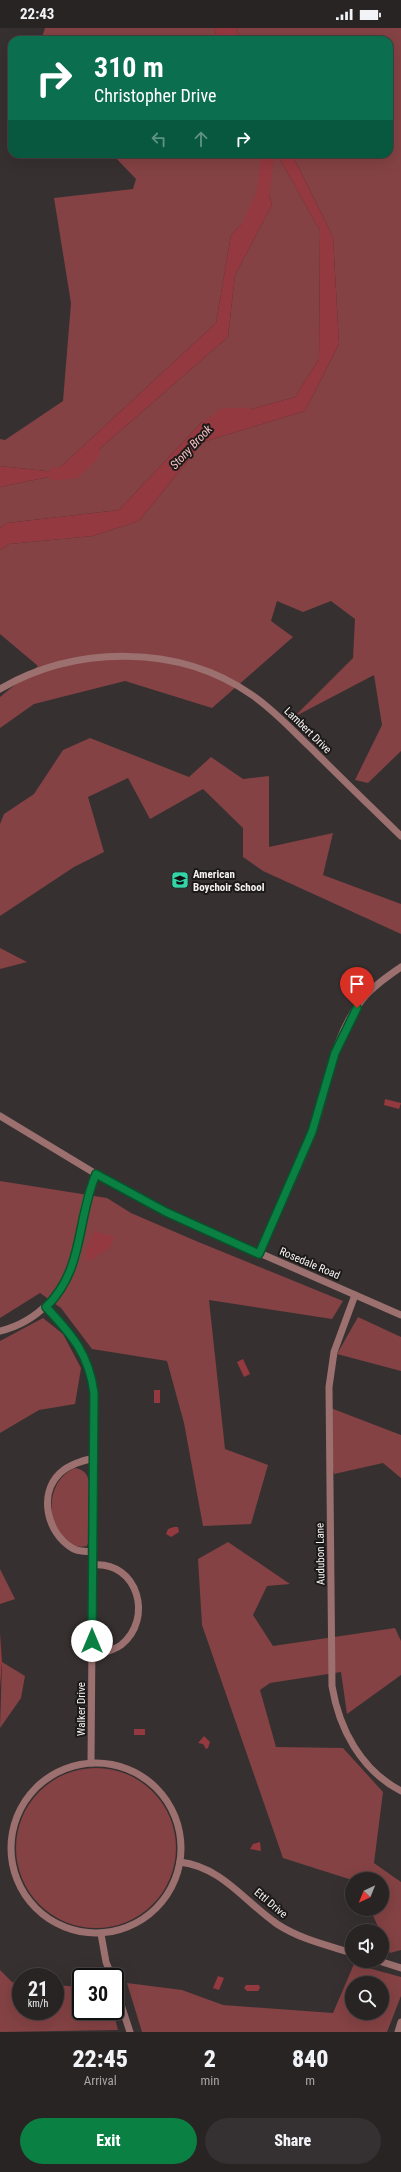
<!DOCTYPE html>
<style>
:root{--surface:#292424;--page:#353031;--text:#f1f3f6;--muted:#a5a4a6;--line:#454141;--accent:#0b8043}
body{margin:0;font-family:"Roboto Condensed",sans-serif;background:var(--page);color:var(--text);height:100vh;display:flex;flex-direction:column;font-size:15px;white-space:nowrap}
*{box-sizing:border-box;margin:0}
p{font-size:13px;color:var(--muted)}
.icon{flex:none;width:22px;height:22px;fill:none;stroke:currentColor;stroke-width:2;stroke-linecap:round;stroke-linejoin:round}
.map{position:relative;height:2004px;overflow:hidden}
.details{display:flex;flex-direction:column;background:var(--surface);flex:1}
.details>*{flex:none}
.hud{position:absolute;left:8px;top:8px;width:385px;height:122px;border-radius:12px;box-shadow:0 4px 16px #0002,0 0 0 1px var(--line);background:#0b6e4f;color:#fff;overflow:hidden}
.needle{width:26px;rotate:223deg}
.buttons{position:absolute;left:345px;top:1844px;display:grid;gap:8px}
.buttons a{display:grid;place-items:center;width:44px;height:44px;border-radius:50%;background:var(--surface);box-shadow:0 4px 16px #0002,0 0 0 1px var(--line);font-size:20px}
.speed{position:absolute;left:12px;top:1940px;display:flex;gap:8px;font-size:20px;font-weight:700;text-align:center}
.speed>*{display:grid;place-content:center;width:52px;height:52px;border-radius:50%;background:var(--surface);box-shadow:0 4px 16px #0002,0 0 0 1px var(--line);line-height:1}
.speed small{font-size:10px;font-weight:400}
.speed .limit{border:2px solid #111;border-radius:6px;background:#fff;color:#111}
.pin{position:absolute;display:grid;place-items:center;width:34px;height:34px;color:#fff;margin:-41px -17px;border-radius:50% 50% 50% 0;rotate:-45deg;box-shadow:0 0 4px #0007}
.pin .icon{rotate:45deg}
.me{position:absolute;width:44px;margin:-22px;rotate:0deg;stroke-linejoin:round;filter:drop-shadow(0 0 3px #0008)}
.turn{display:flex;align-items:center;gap:14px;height:84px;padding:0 20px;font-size:18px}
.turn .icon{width:52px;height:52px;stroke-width:2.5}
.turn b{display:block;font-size:28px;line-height:34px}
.lanes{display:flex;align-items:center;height:38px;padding:0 20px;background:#0003;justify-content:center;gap:20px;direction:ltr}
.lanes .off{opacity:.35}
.eta{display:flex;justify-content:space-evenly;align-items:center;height:68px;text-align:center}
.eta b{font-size:24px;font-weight:800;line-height:28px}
.action{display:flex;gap:8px;margin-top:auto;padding:8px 20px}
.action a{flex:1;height:46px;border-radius:24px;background:var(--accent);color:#fff;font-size:16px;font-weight:800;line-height:46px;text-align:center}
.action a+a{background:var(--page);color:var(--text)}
.status{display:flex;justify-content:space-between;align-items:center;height:28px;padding:0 20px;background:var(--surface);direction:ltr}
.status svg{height:11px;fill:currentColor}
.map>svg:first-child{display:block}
</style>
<div class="status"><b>22:43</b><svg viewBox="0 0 49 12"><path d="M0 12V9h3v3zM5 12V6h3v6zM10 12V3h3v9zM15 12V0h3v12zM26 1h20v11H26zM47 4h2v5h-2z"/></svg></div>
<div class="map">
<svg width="401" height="2004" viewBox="0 0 401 2004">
<rect width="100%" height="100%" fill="#373030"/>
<g fill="#844244" fill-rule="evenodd">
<polygon points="45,0 214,0 218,12 41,12"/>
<polygon points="237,0 401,0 401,723 368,755 355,752 382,697 374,647 294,689 353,630 355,591 331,573 303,584 277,573 271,593 293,609 212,680 125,653 34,676 0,700 0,669 38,638 0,606 0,522 9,516 93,508 139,493 203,414 305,383 339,316 333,209 292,126 389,126 389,12 240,12"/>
<polygon points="112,126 259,126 263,136 263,175 231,207 216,295 55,444 0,438 0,411 5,412 63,373 71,275 54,170 133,161 136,151"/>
<polygon points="268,126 277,126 320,203 319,331 295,369 201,395 119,482 7,495 0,500 0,459 73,444 228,309 235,247 272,177 266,154"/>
<polygon points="90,710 189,749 211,729 243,751 269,748 269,819 333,805 323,847 401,876 401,906 263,843 243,829 243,800 203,761 150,791 128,750 88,769 104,824 74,839 0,888 0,796 4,786 34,766 63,722"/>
<polygon points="0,920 27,934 0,941"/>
<polygon points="0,1153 107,1170 131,1185 196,1213 343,1273 332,1291 209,1272 225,1421 268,1437 251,1496 203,1498 184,1395 167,1333 92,1321 61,1280 40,1265 0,1290"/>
<polygon points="358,1289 401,1309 401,1343 337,1326"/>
<polygon points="43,1290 63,1306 81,1340 75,1376 39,1382 0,1405 0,1313"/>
<polygon points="328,1379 401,1407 401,1450 383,1435 334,1446 328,1416"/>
<path d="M75 1440C84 1442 87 1445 89 1454L88 1515 87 1518C51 1527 35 1457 75 1440Z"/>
<polygon points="228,1514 290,1556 267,1558 253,1587 273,1618 395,1600 401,1613 401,1647 347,1686 341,1644 270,1655 260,1662 276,1719 343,1720 383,1764 374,1835 401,1854 401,1922 390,1925 382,1908 382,1903 380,1903 370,1881 382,1881 382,1851 352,1852 283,1830 202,1597 198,1531"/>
<polygon points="0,1541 15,1571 0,1576"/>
<polygon points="2,1634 25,1648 21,1670 0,1700"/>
<circle cx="96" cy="1820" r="80"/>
<path d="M354 1936 401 1949V1968L387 2004H142L127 1955 182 1962 223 1977 333 1985ZM352 1955H382V1985H352Z"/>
<polygon points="0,1942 12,1954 21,1955 21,1983 55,1983 55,1957 81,1959 81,1983 113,1983 118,2002 0,2004"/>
</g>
<g fill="#94393f">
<polygon points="214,0 237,0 240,12 218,12"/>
<polygon points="259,126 268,126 266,154 272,177 235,247 228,309 73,444 0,459 0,438 55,444 216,295 231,207 263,174 263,136"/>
<polygon points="277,126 292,126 333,209 339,316 305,383 203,414 139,493 93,508 9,516 0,522 0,500 7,495 119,482 201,395 295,369 319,331 320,203"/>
<polygon points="385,1071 401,1075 399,1081 384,1077"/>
<path d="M95 1203 106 1207H113L114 1210C109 1225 100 1223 90 1233H86V1221Z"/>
<polygon points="243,1331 250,1346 244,1349 237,1334"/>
<rect x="154" y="1362" width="6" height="13"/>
<polygon points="174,1499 178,1499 179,1504 171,1509 166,1506 168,1501"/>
<polygon points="0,1605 2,1634 0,1659"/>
<rect x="134" y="1701" width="11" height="6"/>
<polygon points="204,1708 210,1714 208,1720 206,1721 203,1716 198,1715"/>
<polygon points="260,1814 261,1823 250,1821 253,1816"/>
<polygon points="218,1948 224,1950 219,1962 213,1960"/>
<polygon points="246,1957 259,1957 260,1960 258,1963 247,1963 244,1960"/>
</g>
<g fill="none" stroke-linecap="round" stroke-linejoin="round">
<g stroke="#94393f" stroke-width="13">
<polyline points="248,198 263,166 268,126"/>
<polyline points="208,399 224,387 246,386"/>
<polyline points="55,446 74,444 94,425"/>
</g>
<g stroke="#9b706f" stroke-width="7">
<path d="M0 661C76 617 179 616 252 667 274 682 291 701 310 719 340 749 371 779 401 808"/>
<polyline points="0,1088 96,1146 166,1184 401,1287"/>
<path d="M259 1226C277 1185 297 1144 313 1103 329 1059 331 1010 362 972 372 959 387 949 401 939"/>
<path d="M355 1267 334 1324 329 1359 332 1658C339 1701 361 1742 401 1763"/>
<path d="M46 1279C72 1307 89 1326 94 1365L91 1735"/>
<path d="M0 1303C38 1294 66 1263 77 1226 81 1209 81 1191 85 1175 88 1165 92 1155 96 1146"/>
<path d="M93 1524C86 1523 78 1524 72 1520 47 1505 38 1466 60 1445 70 1436 82 1433 94 1430"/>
<path d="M92 1628C102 1625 113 1623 121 1617 154 1591 138 1533 93 1537"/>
<circle cx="96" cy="1820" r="85"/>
<path d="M180 1834C222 1839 245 1874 277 1896 300 1911 326 1917 352 1925"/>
<polyline points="101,1906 106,1934 112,1949"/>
<polyline points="379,1933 401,1940"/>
<polyline points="115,1958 130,2004"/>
<polyline points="398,2004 401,1994"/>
</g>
</g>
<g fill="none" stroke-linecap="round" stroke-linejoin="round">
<defs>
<path id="route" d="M92 1613 94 1365C89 1326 72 1307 46 1279 85 1241 76 1192 96 1146L166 1184 259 1226 312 1104 335 1025 357 980"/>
</defs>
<use href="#route" stroke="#07532c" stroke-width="10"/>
<use href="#route" stroke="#0b8043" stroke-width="7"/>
</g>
<defs>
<symbol id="school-square" viewBox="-11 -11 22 22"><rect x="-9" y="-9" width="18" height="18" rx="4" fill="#34d4a8" stroke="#1c1919"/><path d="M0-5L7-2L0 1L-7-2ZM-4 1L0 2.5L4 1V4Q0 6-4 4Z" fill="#111"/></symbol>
</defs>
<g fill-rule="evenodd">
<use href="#school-square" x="170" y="842" width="20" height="20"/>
</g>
<g text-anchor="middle" stroke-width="4" stroke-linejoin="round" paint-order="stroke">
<g font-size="11" fill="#f7f2f2" stroke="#1c1919">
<text transform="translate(308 702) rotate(44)" y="4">Lambert Drive</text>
<text transform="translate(310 1235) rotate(23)" y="4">Rosedale Road</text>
<text transform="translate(320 1526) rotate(-91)" y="4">Audubon Lane</text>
<text transform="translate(81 1681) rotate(-90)" y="4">Walker Drive</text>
<text transform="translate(271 1875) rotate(40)" y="4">Ettl Drive</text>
</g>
<g font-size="11" font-weight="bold" fill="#f7f2f2" stroke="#1c1919" text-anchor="start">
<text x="193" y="850">American<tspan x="193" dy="13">Boychoir School</tspan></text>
</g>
<g font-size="12" font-style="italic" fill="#f8c3c2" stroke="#1c1919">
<text transform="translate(191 419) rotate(-47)" y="4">Stony Brook</text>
</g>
</g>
</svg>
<div class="buttons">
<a><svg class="needle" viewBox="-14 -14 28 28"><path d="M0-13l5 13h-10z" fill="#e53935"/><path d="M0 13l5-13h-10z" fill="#a5a4a6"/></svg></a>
<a><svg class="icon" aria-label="sound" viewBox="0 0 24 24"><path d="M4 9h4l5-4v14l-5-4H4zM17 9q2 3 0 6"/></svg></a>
<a><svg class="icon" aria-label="search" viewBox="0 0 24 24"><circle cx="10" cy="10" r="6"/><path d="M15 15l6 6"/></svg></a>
</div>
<div class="speed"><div>21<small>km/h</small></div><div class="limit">30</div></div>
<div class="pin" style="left:357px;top:980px;background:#d93025"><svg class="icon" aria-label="arrive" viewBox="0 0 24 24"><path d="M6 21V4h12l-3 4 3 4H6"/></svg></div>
<svg class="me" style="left:92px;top:1613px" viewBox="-20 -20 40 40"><circle r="19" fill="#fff"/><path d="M0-13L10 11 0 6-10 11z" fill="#0b8043"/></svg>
<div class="hud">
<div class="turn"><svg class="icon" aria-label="right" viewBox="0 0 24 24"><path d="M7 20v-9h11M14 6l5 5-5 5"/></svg><div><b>310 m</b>Christopher Drive</div></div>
<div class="lanes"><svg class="icon off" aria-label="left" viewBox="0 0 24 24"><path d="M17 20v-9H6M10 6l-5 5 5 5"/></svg><svg class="icon off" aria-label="ahead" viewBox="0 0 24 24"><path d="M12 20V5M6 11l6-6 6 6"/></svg><svg class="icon" aria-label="right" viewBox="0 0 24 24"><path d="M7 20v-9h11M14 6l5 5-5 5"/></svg></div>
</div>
</div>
<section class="details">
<div class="eta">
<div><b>22:45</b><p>Arrival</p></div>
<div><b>2</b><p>min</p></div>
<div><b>840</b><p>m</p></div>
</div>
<div class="action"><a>Exit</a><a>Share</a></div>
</section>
